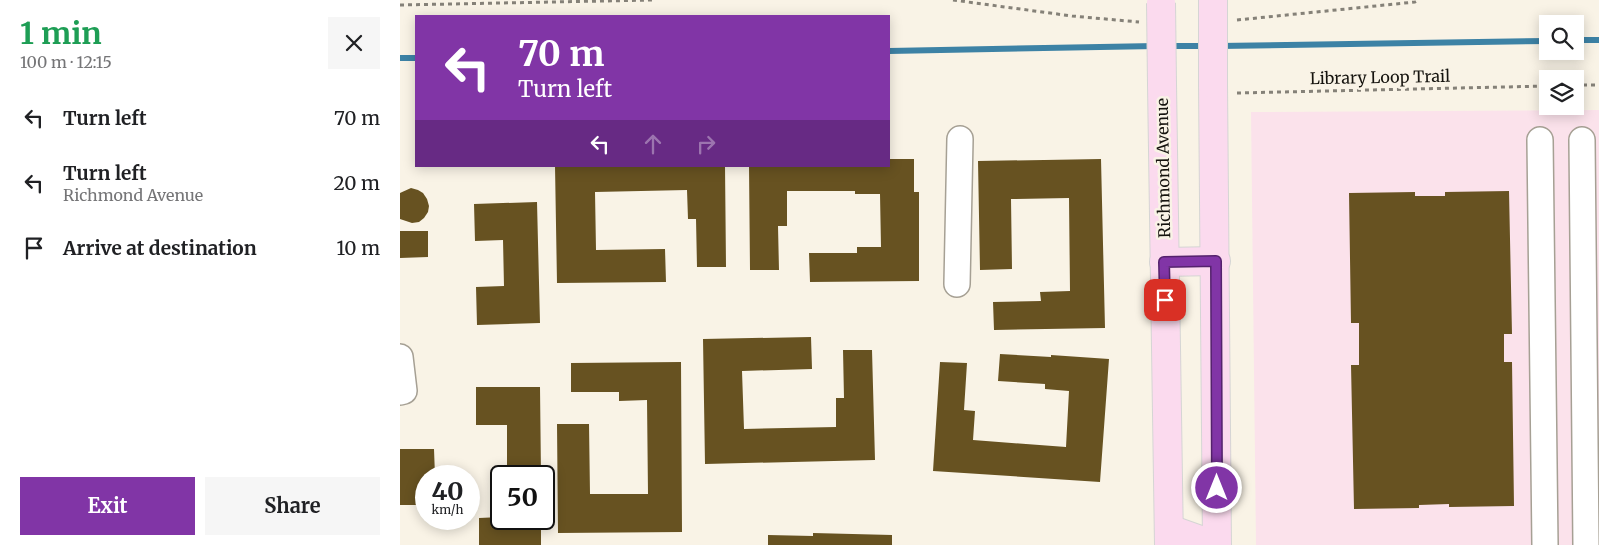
<!DOCTYPE html>
<meta charset="utf-8">
<style>
:root{--surface:#fff;--page:#f6f6f6;--text:#202124;--muted:#757577;--accent:#8135a6}
body{margin:0;font-family:Merriweather,serif;background:var(--page);color:var(--text);height:100vh;display:flex;flex-direction:column;font-size:19px;white-space:nowrap}
*{box-sizing:border-box;margin:0}
p{font-size:16px;color:var(--muted)}
.icon{flex:none;width:28px;height:28px;fill:none;stroke:currentColor;stroke-width:2;stroke-linecap:round;stroke-linejoin:round}
.map{position:relative;flex:1;overflow:hidden}
.sheet{display:flex;flex-direction:column;background:var(--surface);width:400px}
.sheet>*{flex:none}
.guide{position:absolute;left:15px;top:15px;width:475px;height:152px;border-radius:0px;box-shadow:0 2px 12px #0003;background:#8135a6;color:#fff;overflow:hidden}
.buttons{position:absolute;left:1139px;top:15px;display:grid;gap:10px}
.buttons a{display:grid;place-items:center;width:45px;height:45px;border-radius:0px;background:var(--surface);box-shadow:0 2px 12px #0003;font-size:25px}
.speed{position:absolute;left:15px;top:465px;display:flex;gap:10px;font-size:25px;font-weight:700;text-align:center}
.speed>*{display:grid;place-content:center;width:65px;height:65px;border-radius:50%;background:var(--surface);box-shadow:0 2px 12px #0003;line-height:1}
.speed small{font-size:12px;font-weight:400}
.speed .limit{border:2px solid #111;border-radius:8px;background:#fff;color:#111}
.pin{position:absolute;display:grid;place-items:center;width:42px;height:42px;color:#fff;margin:-21px;border-radius:10px;box-shadow:0 2px 8px #0006}
.me{position:absolute;width:55px;margin:-28px;rotate:0deg;stroke-linejoin:round;filter:drop-shadow(0 0 4px #0008)}
.turn{display:flex;align-items:center;gap:18px;height:105px;padding:0 20px;font-size:22px}
.turn .icon{width:65px;height:65px;stroke-width:2.5}
.turn b{display:block;font-size:35px;line-height:42px}
.lanes{display:flex;align-items:center;height:48px;padding:0 20px;background:#0003;justify-content:center;gap:25px;direction:ltr}
.lanes .off{opacity:.35}
.round{display:grid;place-items:center;flex:none;width:52px;height:52px;border-radius:0px;background:var(--page)}
.headline{display:flex;align-items:center;justify-content:space-between;height:85px;padding:0 20px}
h1{font-size:30px;font-weight:700;line-height:38px;color:#1e9e55}
.cta{display:flex;gap:10px;margin-top:auto;padding:10px 20px}
.cta a{flex:1;height:58px;border-radius:0px;background:var(--accent);color:#fff;font-size:20px;font-weight:700;line-height:58px;text-align:center}
.cta a+a{background:var(--page);color:var(--text)}
ul{padding:0;list-style:none}
li{display:flex;align-items:center;gap:15px;height:65px;padding:0 20px}
li div{flex:1}
li b{display:block;font-size:19px}
li em{font-style:normal}
main{display:flex;flex:1;min-height:0}
.map>svg:first-child{display:block}
</style>
<main>
<section class="sheet">
<div class="headline"><div><h1>1 min</h1><p>100 m · 12:15</p></div><a class="round"><svg class="icon" aria-label="close" viewBox="0 0 24 24"><path d="M6 6l12 12M18 6L6 18"/></svg></a></div>
<ul>
<li><svg class="icon" aria-label="left" viewBox="0 0 24 24"><path d="M17 20v-9H6M10 6l-5 5 5 5"/></svg><div><b>Turn left</b></div><em>70 m</em></li>
<li><svg class="icon" aria-label="left" viewBox="0 0 24 24"><path d="M17 20v-9H6M10 6l-5 5 5 5"/></svg><div><b>Turn left</b><p>Richmond Avenue</p></div><em>20 m</em></li>
<li><svg class="icon" aria-label="arrive" viewBox="0 0 24 24"><path d="M6 21V4h12l-3 4 3 4H6"/></svg><div><b>Arrive at destination</b></div><em>10 m</em></li>
</ul>
<div class="cta"><a>Exit</a><a>Share</a></div>
</section>
<div class="map">
<svg width="1199" height="545" viewBox="0 0 1199 545">
<rect width="100%" height="100%" fill="#f9f3e6"/>
<polygon fill="#fbe2eb" points="1199,110 1199,545 856,545 851,112"/>
<g fill="none" stroke-linecap="round" stroke-linejoin="round">
<g stroke="#3d82a5" stroke-width="6">
<polyline points="1175,40 1199,40"/>
<polyline points="769,46 806,46"/>
<polyline points="819,46 1148,41"/>
<polyline points="489,51 756,46"/>
<polyline points="0,58 16,58"/>
</g>
</g>
<g fill="#675221">
<polygon points="489,159 514,159 514,192 519,192 519,281 410,282 409,253 457,253 457,247 481,247 480,194 455,194 455,191 387,191 387,226 378,226 379,270 350,270 349,166 489,166"/>
<polygon points="701,159 705,328 594,330 593,302 641,301 640,292 670,291 669,198 611,199 612,269 580,270 578,161"/>
<polygon points="155,166 325,166 326,267 297,267 296,219 288,219 287,190 195,192 196,250 265,249 266,282 157,283"/>
<polygon points="11,188 18,190 23,193 27,199 29,206 28,212 24,218 19,222 12,223 0,219 0,193"/>
<polygon points="1109,191 1112,334 1104,334 1104,362 1112,362 1114,506 1049,507 1049,504 1019,505 1019,508 954,509 951,365 959,365 959,323 951,323 949,193 1015,192 1015,196 1045,196 1045,192"/>
<polygon points="137,202 140,323 77,325 76,287 104,286 103,240 75,241 74,204"/>
<polygon points="0,231 28,231 28,257 0,258"/>
<polygon points="411,337 412,369 342,371 344,429 436,427 436,398 444,398 443,350 472,350 475,460 305,464 303,339"/>
<polygon points="600,354 651,357 651,355 709,359 700,482 533,471 540,362 567,363 564,410 575,411 573,440 666,447 669,391 645,389 645,384 598,381"/>
<polygon points="281,362 282,532 158,533 157,424 189,424 190,494 248,494 247,400 219,401 219,392 171,392 171,363"/>
<polygon points="76,387 140,387 141,476 107,476 107,425 76,425"/>
<polygon points="0,449 34,449 35,476 26,476 26,505 0,505"/>
<polygon points="101,517 101,519 141,519 141,545 79,545 79,518"/>
<polygon points="413,533 492,535 492,545 368,545 368,535 413,536"/>
</g>
<g fill="none" stroke-linecap="round" stroke-linejoin="round">
<defs>
<g id="minor">
<polyline points="1140,140 1145,545"/>
<polyline points="1182,140 1186,545"/>
<polyline points="557,284 560,139"/>
<polyline points="0,357 4,391 0,392"/>
</g>
<g id="major">
<polyline points="762,84 769,545"/>
<polyline points="813,84 817,545"/>
<polyline points="764,262 816,261"/>
<polyline points="769,529 814,545"/>
</g>
</defs>
<use href="#minor" stroke="#a6a094" stroke-width="28"/>
<use href="#major" stroke="#d5d5d4" stroke-width="30"/>
<g stroke="#858178" stroke-width="3" stroke-dasharray="4 4" stroke-linecap="butt">
<polyline points="553,0 672,16 739,22"/>
<polyline points="0,5 253,0"/>
<polyline points="837,20 1015,2 1019,0"/>
<polyline points="1175,85 1199,85"/>
<polyline points="837,93 1148,86"/>
</g>
<use href="#minor" stroke="#fff" stroke-width="25"/>
<use href="#major" stroke="#fbdaee" stroke-width="28"/>
<defs>
<g id="major-bridge">
<polyline points="813,0 813,84"/>
<polyline points="761,3 762,84"/>
</g>
</defs>
<use href="#major-bridge" stroke="#d5d5d4" stroke-width="30" stroke-linecap="butt"/>
<use href="#major-bridge" stroke="#fbdaee" stroke-width="28"/>
</g>
<g fill="none" stroke-linecap="round" stroke-linejoin="round">
<defs>
<polyline id="route" points="765,300 764,262 816,261 817,488"/>
</defs>
<use href="#route" stroke="#54226c" stroke-width="12"/>
<use href="#route" stroke="#8135a6" stroke-width="9"/>
</g>
<g text-anchor="middle" stroke-width="5" stroke-linejoin="round" paint-order="stroke">
<g font-size="16" fill="#15130e" stroke="#f9f3e6">
<text transform="translate(980 77) rotate(-1)" y="6">Library Loop Trail</text>
<text transform="translate(763 168) rotate(-91)" y="6">Richmond Avenue</text>
</g>
</g>
</svg>
<div class="buttons">
<a><svg class="icon" aria-label="search" viewBox="0 0 24 24"><circle cx="10" cy="10" r="6"/><path d="M15 15l6 6"/></svg></a>
<a><svg class="icon" aria-label="layers" viewBox="0 0 24 24"><path d="M12 4l9 5-9 5-9-5zM3 14l9 5 9-5"/></svg></a>
</div>
<div class="speed"><div>40<small>km/h</small></div><div class="limit">50</div></div>
<div class="pin" style="left:765px;top:300px;background:#d93025"><svg class="icon" aria-label="arrive" viewBox="0 0 24 24"><path d="M6 21V4h12l-3 4 3 4H6"/></svg></div>
<svg class="me" style="left:817px;top:488px" viewBox="-20 -20 40 40"><circle r="17" fill="#8135a6" stroke="#fff" stroke-width="3"/><path d="M0-11L8 9 0 5-8 9z" fill="#fff"/></svg>
<div class="guide">
<div class="turn"><svg class="icon" aria-label="left" viewBox="0 0 24 24"><path d="M17 20v-9H6M10 6l-5 5 5 5"/></svg><div><b>70 m</b>Turn left</div></div>
<div class="lanes"><svg class="icon" aria-label="left" viewBox="0 0 24 24"><path d="M17 20v-9H6M10 6l-5 5 5 5"/></svg><svg class="icon off" aria-label="ahead" viewBox="0 0 24 24"><path d="M12 20V5M6 11l6-6 6 6"/></svg><svg class="icon off" aria-label="right" viewBox="0 0 24 24"><path d="M7 20v-9h11M14 6l5 5-5 5"/></svg></div>
</div>
</div>
</main>
